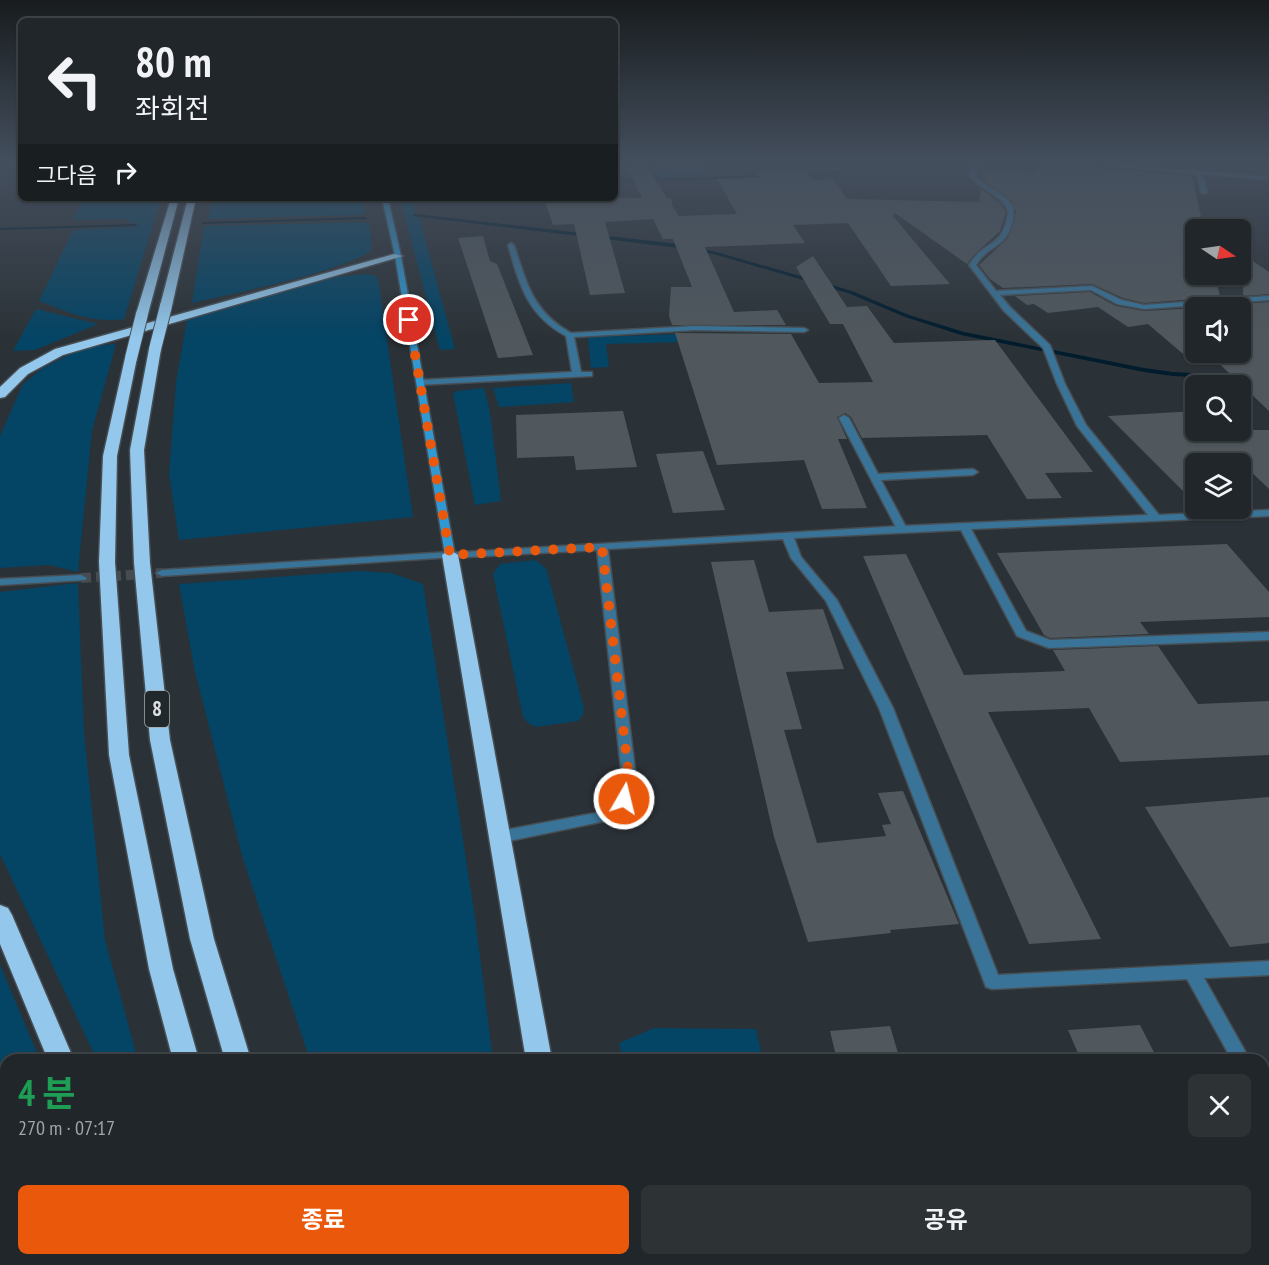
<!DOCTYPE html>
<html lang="ko">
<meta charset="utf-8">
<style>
:root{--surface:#202629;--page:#2d3235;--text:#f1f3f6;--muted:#a2a5a8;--line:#3d4346;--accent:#ea580c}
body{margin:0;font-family:"PT Sans Narrow","Noto Sans KR",sans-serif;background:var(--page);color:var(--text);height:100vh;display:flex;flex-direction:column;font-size:22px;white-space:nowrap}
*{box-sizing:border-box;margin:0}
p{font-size:20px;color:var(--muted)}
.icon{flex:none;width:33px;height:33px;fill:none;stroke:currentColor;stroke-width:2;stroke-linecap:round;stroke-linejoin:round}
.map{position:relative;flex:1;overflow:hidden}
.side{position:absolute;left:0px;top:1054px;width:1269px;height:212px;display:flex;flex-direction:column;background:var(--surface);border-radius:18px 18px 0 0;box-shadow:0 2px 4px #0004,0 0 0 2px var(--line)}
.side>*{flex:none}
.banner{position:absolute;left:18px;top:18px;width:600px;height:183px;border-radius:9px;box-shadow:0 2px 4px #0004,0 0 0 2px var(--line);background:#202629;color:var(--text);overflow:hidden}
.needle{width:39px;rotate:103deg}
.controls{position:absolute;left:1185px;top:219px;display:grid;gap:12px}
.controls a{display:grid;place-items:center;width:66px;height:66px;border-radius:9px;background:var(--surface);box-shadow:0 2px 4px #0004,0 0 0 2px var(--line);font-size:30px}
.pin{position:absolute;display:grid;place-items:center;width:51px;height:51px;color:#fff;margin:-26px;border:3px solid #fff;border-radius:50%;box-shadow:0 2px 6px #0007}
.me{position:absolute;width:66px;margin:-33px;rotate:8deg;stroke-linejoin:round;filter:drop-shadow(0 0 4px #0008)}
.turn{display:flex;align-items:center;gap:21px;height:126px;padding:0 18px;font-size:27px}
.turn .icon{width:78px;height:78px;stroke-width:2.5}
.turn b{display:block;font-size:42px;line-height:51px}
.then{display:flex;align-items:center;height:57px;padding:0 18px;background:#0003;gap:12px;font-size:22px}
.round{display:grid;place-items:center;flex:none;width:63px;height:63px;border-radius:9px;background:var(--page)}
.headline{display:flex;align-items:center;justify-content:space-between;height:102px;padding:0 18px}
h1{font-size:36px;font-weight:700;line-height:45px;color:#1e9e55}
.primary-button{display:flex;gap:12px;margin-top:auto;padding:12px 18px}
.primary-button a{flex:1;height:69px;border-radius:9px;background:var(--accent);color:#fff;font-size:24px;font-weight:700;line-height:69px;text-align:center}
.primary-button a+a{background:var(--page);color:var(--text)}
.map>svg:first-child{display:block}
</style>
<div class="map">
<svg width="1269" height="1265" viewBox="0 0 1269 1265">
<rect width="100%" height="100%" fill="#2b3237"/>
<g fill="#044464">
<polygon points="655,162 705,164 708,176 630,179 626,173 658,175 670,170 650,167 656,164"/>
<path d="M83 198H161L124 319C88 323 72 313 39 301L73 230 135 227 137 223H128L127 219 73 220Z"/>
<polygon points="212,198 362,198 365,215 208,219"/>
<polygon points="400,198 412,198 416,213 413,214 419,217 455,349 440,350"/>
<path d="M364 222 370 226 372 249C357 268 223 296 192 303L204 226Z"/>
<polygon points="364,274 374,275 378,279 413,517 179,540 169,474 176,382 187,320 337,277"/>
<polygon points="36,309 98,324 35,350 13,351"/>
<polygon points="682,334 684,342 606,344 609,367 591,368 588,337"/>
<polygon points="116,344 92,431 78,572 49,565 0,568 0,436 23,384 43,368 71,354 95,346"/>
<polygon points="571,383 574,402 499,407 493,388"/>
<polygon points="484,388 490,412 501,501 475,505 453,394 457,391"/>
<polygon points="535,560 546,568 584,708 583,715 578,721 536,727 528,723 523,717 493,574 500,564"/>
<polygon points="360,571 391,573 423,584 475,917 493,1060 310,1060 243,859 195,672 179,584"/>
<polygon points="78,583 84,733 105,940 138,1060 97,1060 0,854 0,592"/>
<polygon points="0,965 40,1060 6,1060 6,1260 125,1260 127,1265 0,1265"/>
<polygon points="654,1028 756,1029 763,1060 623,1060 619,1043"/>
<polygon points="386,1260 537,1260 538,1265 389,1265"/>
<polygon points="665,1260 804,1260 805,1265 666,1265"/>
</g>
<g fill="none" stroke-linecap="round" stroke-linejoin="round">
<g fill="#001c2d" fill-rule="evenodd">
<polygon points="884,162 892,162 827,175 797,177 795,176 827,173"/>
<polygon points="773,175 771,177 615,182 615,180"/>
<polygon points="415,214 687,245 720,253 852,291 909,315 964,332 1144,368 1173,372 1269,377 1269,381 1173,376 1144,372 961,335 905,317 848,293 717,255 687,249 413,216 413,215"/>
<polygon points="365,217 367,218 367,219 203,224 201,223 203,222"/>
<polygon points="137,224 137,225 135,226 0,230 0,228"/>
</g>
</g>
<g fill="#50585d">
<polygon points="640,162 644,162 667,198 671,198 672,205 679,216 737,214 717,179 760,178 757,172 806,171 812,180 833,179 847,199 979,202 981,189 1001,204 1006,212 1000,231 974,255 967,264 895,213 893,216 950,284 891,286 848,223 793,225 805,243 705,247 734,312 777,310 786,325 672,325 669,316 671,287 692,287 673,239 663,239 653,219 605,222 625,293 590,295 574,224 553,225 544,198 642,198 628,169"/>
<polygon points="1037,163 1192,176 1204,230 1196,230 1196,274 1215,274 1220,297 1144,303 1123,298 1092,284 1003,288 990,279 979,265 1008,238 1016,212 1011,200 982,179 983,169 1036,173"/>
<polygon points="483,236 490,261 497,264 533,355 498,358 458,238"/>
<polygon points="1244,255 1269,272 1269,294 1243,296"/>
<polygon points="813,256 847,307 867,306 894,343 995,340 1093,472 1045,473 1062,498 1027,499 987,435 862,438 851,417 845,413 837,417 847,439 838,439 867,508 822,509 804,460 717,465 675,333 791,334 819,383 873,382 843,324 830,324 796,267"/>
<polygon points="1090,292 1116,306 1144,311 1196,308 1196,365 1148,324 1128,327 1098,307 1048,313 1034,304 1027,305 1015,296"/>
<polygon points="1269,302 1269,411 1207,352 1233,352 1235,360 1243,359 1243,304"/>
<polygon points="623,411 637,467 576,470 574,456 517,458 516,415"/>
<polygon points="1196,411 1196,430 1269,430 1269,489 1243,464 1196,464 1196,504 1108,416"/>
<polygon points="703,451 725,510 673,513 656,454"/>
<polygon points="1227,544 1269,592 1269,617 1140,622 1149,634 1050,638 1044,635 997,553"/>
<polygon points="906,554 964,675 1065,671 1053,650 1158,646 1198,704 1269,701 1269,755 1120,762 1089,708 988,712 1101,939 1029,944 863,556"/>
<polygon points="754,560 769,612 823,609 844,669 786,672 802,729 784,730 817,843 886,836 882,825 891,824 878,793 903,791 959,924 890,930 891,933 808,942 774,837 711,562"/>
<polygon points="1269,797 1269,943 1230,947 1145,807"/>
<polygon points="1140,1025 1158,1060 1081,1060 1068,1030"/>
<polygon points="890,1026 900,1060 837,1060 830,1031"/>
</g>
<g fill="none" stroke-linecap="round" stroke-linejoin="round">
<polyline stroke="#464c51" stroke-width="10" stroke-dasharray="10 5" stroke-linecap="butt" points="81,578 162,573"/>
<defs>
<polygon id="service" points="844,415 849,418 878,474 973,469 978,472 973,475 881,480 907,529 902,532 898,531 839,418"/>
<g id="minor">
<path d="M973 162H979L975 175C984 187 999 190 1009 201 1014 206 1014 212 1013 219 1007 250 989 243 976 265L996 291 1092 286 1122 300 1144 305 1269 296V300L1144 309 1117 304 1091 290 1000 295 1010 307 1050 345 1065 384 1086 425 1159 515 1269 510V516L971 529 1026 631 1050 640 1269 632V640L1049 648 1017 636 961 530 794 538 801 557 837 600 893 708 998 975 1269 961V975L1204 978 1250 1060H1232L1187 979 992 989 986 987 879 708 826 601 791 558 783 539 608 549 636 778C632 796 625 815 605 821L500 843 495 841 493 837 495 833 500 831 601 812 617 797 622 778 597 550 450 558 446 557 445 555 446 553 902 526 1148 515 1077 426 1057 384 1043 348 1004 311 969 265C985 238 1003 250 1008 212 1005 197 980 190 969 175Z"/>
<polygon points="1065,162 1089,162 1267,177 1264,179 1202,174 1207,192 1204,194 1201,192 1197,174"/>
<path d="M511 243 514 245C527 284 533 312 571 333L695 326 804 328 808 330 804 332 695 330 574 337 581 372H592V376L417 385V381L420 380 572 372 566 336C527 315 520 286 508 245Z"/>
<polygon points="1263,1090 1269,1093 1269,1118 1263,1115"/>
</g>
<g id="tertiary">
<polygon points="450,552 454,553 455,555 454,557 162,576 156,573 162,570"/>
<polygon points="81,575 87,578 85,580 0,585 0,579"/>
</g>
<polygon id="secondary" points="382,198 388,198 401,256 455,555 450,558 445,555 395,256"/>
<g id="motorway">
<polygon points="171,198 179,198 148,314 146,316 138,316 136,314"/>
<polygon points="188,198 196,198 172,306 166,309 160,306"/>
<polygon points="394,254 403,256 63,355 28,374 5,397 0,398 0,387 20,368 55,349"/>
<polygon points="155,345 161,349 144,450 150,563 170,740 214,939 251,1060 225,1060 190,939 150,740 134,563 130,450 149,349"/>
<polygon points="131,354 137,358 117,456 115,562 129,755 173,969 199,1060 173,1060 149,969 109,755 99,562 103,456 125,358"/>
<polygon points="450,550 458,555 552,1060 526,1060 442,555"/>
<polygon points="0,905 8,908 12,915 74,1060 48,1060 0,944"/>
<polygon points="148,1260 180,1260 183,1265 151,1265"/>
<polygon points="224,1260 256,1260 257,1265 225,1265"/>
<polygon points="282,1260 314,1260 316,1265 284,1265"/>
<polygon points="557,1260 589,1260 590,1265 558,1265"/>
</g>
</defs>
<use href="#service" stroke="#474e53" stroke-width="3"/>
<use href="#minor" stroke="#474e53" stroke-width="3"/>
<use href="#tertiary" stroke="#474e53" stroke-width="3"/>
<use href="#secondary" stroke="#474e53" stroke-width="3"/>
<use href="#motorway" stroke="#474e53" stroke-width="3"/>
<use href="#service" fill="#397498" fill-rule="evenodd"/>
<use href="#minor" fill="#397498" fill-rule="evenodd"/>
<use href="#tertiary" fill="#397498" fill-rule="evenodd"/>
<use href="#secondary" fill="#3098d2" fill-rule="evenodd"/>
<use href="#motorway" fill="#93c7eb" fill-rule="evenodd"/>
<defs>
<g id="motorway-bridge">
<polyline points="155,349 166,306"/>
<polyline points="131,358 142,314"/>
</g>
</defs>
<use href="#motorway-bridge" stroke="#474e53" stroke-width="14" stroke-linecap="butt"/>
<use href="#motorway-bridge" stroke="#93c7eb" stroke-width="12"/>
</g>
<linearGradient id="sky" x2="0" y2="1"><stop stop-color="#181c1e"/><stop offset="0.48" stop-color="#444f5e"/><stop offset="1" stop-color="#444f5e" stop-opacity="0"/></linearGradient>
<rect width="1269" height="339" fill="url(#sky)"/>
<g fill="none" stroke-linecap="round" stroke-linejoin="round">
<polyline stroke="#ea580c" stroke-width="10" stroke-dasharray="0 18" points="409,320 450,555 602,547 629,778 624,799"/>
</g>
<g text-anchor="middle" stroke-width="4.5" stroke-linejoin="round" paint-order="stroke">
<rect fill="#21282c" stroke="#a5aaad" stroke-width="1.5" x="145" y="691" width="24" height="36" rx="4.5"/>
<g font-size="21" font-weight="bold" fill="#dde1e4">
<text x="157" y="716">8</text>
</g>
</g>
</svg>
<div class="controls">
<a><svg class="needle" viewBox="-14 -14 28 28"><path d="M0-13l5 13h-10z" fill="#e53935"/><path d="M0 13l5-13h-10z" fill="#a2a5a8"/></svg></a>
<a><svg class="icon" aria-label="sound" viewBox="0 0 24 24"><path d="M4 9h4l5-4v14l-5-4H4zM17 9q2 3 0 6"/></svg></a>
<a><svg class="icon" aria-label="search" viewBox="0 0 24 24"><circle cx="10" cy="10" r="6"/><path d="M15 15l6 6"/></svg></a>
<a><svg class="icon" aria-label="layers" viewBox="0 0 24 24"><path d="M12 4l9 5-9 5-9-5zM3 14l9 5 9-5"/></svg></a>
</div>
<div class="pin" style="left:409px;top:320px;background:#d93025"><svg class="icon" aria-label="arrive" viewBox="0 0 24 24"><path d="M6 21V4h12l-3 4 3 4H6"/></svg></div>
<svg class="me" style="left:624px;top:799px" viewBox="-20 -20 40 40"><circle r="17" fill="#ea580c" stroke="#fff" stroke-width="3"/><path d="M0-11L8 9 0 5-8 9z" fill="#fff"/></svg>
<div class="banner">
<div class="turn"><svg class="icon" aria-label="left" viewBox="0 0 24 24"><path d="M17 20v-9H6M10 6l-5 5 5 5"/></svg><div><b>80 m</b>좌회전</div></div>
<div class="then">그다음<svg class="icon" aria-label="right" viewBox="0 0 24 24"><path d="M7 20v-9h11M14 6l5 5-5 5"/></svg></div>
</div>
<section class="side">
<div class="headline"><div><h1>4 분</h1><p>270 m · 07:17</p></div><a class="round"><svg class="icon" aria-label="close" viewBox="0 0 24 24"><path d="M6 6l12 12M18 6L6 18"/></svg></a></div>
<div class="primary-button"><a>종료</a><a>공유</a></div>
</section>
</div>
